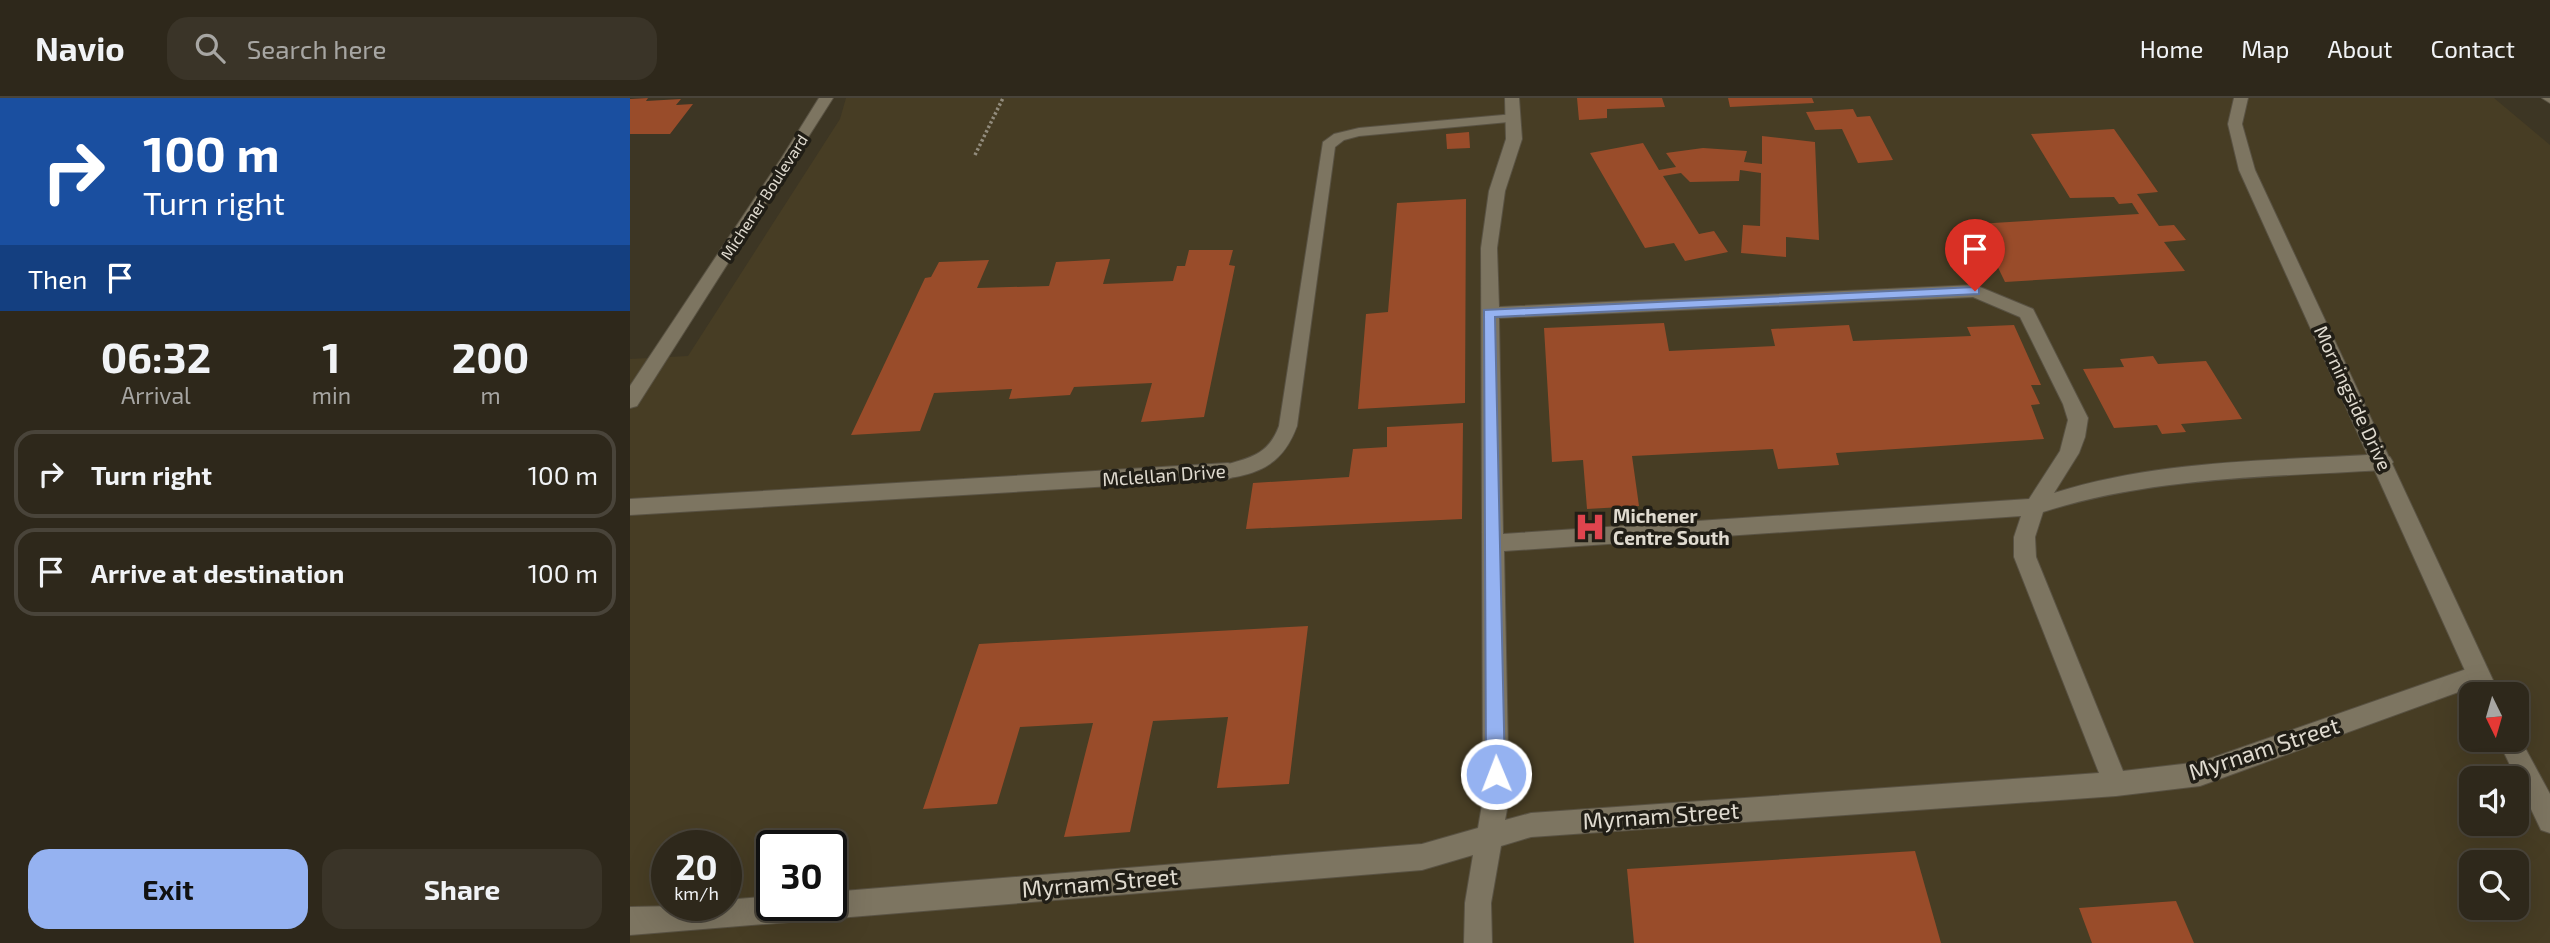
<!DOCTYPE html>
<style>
:root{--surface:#2e281b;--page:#3a3428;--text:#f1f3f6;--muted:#a7a6a3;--line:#49443a;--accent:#95b2f1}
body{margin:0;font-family:"Exo 2",sans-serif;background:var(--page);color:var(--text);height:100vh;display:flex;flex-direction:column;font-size:26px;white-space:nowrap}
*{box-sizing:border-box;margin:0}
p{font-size:23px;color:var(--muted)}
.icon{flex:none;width:38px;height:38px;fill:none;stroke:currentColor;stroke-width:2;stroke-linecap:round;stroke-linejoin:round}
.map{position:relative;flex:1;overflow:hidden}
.details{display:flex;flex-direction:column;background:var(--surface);width:630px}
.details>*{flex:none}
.top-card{background:#1a4fa0;color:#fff;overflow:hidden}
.needle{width:46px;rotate:175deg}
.controls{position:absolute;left:1829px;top:584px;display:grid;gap:14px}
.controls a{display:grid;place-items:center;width:70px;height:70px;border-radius:14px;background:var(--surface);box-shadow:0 7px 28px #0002,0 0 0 2px var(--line);font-size:35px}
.speed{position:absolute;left:21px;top:732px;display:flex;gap:14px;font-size:35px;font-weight:700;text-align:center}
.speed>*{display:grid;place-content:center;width:91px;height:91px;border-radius:50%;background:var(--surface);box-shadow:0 7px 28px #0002,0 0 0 2px var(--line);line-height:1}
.speed small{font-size:18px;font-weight:400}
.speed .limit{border:4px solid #111;border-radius:10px;background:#fff;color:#111}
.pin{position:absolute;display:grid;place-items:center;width:60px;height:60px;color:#fff;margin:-72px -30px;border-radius:50% 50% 50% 0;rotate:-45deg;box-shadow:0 0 7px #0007}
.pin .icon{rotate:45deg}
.me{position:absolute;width:77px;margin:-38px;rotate:359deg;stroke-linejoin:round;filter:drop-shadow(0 0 5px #0008)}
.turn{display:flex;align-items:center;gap:24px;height:147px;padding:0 28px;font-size:32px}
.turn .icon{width:91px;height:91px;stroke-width:2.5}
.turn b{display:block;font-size:49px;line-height:60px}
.then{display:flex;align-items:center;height:66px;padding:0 28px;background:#0003;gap:14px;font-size:26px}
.eta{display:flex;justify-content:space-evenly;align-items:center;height:119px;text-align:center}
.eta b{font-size:42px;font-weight:700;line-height:49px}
.action{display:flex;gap:14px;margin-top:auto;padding:14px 28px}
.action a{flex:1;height:80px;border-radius:21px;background:var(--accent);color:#111;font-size:28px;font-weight:700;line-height:80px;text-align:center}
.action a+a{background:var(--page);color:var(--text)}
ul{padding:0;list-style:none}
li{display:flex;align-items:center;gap:21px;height:88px;margin:0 14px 10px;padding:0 14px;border:4px solid var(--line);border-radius:21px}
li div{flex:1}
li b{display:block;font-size:26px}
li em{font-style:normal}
header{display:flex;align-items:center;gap:42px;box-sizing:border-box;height:98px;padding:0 35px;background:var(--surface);border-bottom:2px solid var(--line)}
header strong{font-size:33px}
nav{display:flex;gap:38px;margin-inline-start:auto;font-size:24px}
.search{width:490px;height:63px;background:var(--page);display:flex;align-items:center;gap:18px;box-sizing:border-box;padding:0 24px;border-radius:21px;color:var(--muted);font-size:26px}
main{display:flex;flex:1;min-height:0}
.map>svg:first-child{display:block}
</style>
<header>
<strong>Navio</strong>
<div class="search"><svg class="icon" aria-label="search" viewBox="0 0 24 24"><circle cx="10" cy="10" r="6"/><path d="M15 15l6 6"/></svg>Search here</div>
<nav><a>Home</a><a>Map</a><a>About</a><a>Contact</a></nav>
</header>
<main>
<section class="details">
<div class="top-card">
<div class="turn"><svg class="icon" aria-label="right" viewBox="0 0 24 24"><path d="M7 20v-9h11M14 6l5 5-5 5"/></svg><div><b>100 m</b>Turn right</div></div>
<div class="then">Then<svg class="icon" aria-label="arrive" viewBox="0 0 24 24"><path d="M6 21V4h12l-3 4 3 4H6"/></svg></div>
</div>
<div class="eta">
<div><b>06:32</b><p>Arrival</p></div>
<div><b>1</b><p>min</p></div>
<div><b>200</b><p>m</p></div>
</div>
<ul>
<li><svg class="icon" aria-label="right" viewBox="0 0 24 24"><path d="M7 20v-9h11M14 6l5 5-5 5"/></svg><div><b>Turn right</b></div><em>100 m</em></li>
<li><svg class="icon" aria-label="arrive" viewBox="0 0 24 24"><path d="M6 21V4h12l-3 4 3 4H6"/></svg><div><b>Arrive at destination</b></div><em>100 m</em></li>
</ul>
<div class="action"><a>Exit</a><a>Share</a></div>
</section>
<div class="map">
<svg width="1920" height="845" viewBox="0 0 1920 845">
<rect width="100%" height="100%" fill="#3d3624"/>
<path fill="#473d24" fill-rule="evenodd" d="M216 0H1864L1920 47V845H0V261L58 258 210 21ZM1841 597H1886V642H1841ZM1841 681H1886V726H1841ZM37 747H96V807H37ZM142 747H201V807H142ZM1841 765H1886V810H1841Z"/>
<g fill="#994c2a">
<polygon points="18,0 16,3 51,1 46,7 63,6 40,36 0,36 0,1"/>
<polygon points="947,0 1032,0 1035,9 977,11 977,20 949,22"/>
<polygon points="1098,0 1182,0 1184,5 1100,9"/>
<polygon points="1223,11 1227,19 1240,18 1263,62 1228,65 1212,31 1185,32 1176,14"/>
<polygon points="1484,31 1528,94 1507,96 1529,128 1544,127 1556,142 1534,144 1555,173 1375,184 1347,126 1509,116 1502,105 1489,106 1484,99 1440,100 1401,36"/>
<polygon points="839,34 840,50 817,51 816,36"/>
<polygon points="1132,38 1185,44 1189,142 1156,139 1156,159 1111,155 1113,127 1130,128 1131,75 1110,72 1109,83 1060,84 1051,75 1033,78 1069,136 1084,133 1098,154 1055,163 1044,145 1015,150 960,55 1013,45 1029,72 1046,69 1036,55 1073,50 1117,53 1114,64 1132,66"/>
<polygon points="836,101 835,305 728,311 736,216 758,214 767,105"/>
<polygon points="559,152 603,152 599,167 605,168 574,319 511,324 522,285 444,289 440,297 379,301 382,291 304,295 290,333 221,337 295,180 301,179 309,164 359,162 347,190 419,188 426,164 480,161 473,186 543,183 547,168 555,168"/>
<polygon points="1034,225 1039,253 1145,248 1141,231 1219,227 1223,243 1341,238 1337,229 1384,227 1411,287 1401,287 1410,306 1401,307 1414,341 1206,355 1209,367 1148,371 1143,351 1002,358 1009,408 957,411 953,362 922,364 914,230"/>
<polygon points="1523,258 1528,266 1576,263 1612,321 1551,326 1556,334 1532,336 1527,327 1484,330 1453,271 1494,269 1490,261"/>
<polygon points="833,325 832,421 616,431 623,385 719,379 723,351 757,349 757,329"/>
<polygon points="678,528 659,686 587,690 598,619 523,623 500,734 434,739 463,625 390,629 367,706 293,711 349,546"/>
<polygon points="1285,753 1311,845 1004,845 997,771"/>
<polygon points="1546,803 1564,845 1462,845 1449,810"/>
</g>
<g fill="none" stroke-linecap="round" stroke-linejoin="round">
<defs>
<path id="lane" d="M884 16 889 17V23L729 38 714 42 705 49 667 328C657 355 642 370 614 377 606 379 600 381 591 378L589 373 591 368C618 360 638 358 649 328L693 44 704 36 729 30Z"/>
<g id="street">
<polygon points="189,0 203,0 7,308 0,310 0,288 151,61"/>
<path d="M875 0H889L892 41 875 93 867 150 869 209 1345 187 1403 211 1458 320 1455 339 1449 355 1424 395C1530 361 1644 363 1753 356L1760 359 1763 364 1760 369 1753 372C1639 379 1523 379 1413 414L1405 439 1406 459 1493 673 1570 664 1848 567 1856 570 1860 577 1856 584 1570 688 1486 698 901 739 871 748 861 805 862 845H834L835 805 843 757 792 772 0 837V809L96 807V802L142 798V807H201V794L792 746 848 730 853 701 851 150 859 93 876 41ZM1343 199 1390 219 1433 306 1438 322 1430 353 1399 401 873 436 869 220ZM1391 418 1384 439V459L1469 675 901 715 875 722 879 701 874 453Z"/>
<polygon points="598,365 605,368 608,373 605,378 598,381 0,417 0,401"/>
</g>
<g id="secondary">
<polygon points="1604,0 1618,0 1612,26 1625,72 1870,597 1846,597 1609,72 1598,26"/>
<polygon points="1912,0 1920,0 1920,5"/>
<polygon points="1886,633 1920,696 1920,735 1911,732 1868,642 1886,642"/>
</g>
</defs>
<use href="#lane" stroke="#595243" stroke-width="2"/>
<use href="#street" stroke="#595243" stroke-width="2"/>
<use href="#secondary" stroke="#595243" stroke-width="2"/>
<polyline stroke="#928c7d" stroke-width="3.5" stroke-dasharray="2.5 2.5" stroke-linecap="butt" points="345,57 373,0"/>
<use href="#lane" fill="#7d7561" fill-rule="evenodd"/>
<use href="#street" fill="#7d7561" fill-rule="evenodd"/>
<use href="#secondary" fill="#7d7561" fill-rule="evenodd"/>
</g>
<polygon fill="#95b2f1" stroke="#61749d" stroke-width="2" points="1345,189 1349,190 1349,196 865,219 875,676 872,682 866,685 859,682 856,676 854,212"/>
<defs>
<symbol id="hospital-bare" viewBox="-9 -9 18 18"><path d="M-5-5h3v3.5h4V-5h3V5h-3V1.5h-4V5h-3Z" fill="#e0444e" stroke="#211e16" stroke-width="2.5" paint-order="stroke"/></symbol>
</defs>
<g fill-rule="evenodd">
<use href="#hospital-bare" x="938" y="407" width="44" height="44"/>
</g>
<g text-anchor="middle" stroke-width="7" stroke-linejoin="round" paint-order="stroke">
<g font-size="16" fill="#e0dbd0" stroke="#211e16">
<text transform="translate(134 99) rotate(-57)" y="6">Michener Boulevard</text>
</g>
<g font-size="19" fill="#e0dbd0" stroke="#211e16">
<text transform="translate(1723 300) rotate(65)" y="7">Morningside Drive</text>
<text transform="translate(534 377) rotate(-4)" y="7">Mclellan Drive</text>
</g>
<g font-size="19" font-weight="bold" fill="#e0dbd0" stroke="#211e16" text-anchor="start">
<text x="983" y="425">Michener<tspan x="983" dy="22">Centre South</tspan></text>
</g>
<g font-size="23" fill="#e0dbd0" stroke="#211e16">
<text transform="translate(1634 651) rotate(-18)" y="8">Myrnam Street</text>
<text transform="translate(1031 718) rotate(-4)" y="8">Myrnam Street</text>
<text transform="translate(470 785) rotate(-5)" y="8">Myrnam Street</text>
</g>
</g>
</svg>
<div class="controls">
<a><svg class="needle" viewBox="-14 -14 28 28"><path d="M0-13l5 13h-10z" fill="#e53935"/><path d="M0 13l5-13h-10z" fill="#a7a6a3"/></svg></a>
<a><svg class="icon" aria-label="sound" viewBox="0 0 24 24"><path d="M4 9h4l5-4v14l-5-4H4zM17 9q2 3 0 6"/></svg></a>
<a><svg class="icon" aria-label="search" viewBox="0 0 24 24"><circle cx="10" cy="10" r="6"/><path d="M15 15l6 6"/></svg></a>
</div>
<div class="speed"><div>20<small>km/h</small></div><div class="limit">30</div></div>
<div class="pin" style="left:1345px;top:193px;background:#d93025"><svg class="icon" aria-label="arrive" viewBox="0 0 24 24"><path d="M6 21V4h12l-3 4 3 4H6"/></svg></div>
<svg class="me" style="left:866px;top:676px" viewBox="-20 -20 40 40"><circle r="17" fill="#95b2f1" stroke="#fff" stroke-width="3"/><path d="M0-11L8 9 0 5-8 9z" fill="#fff"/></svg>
</div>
</main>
